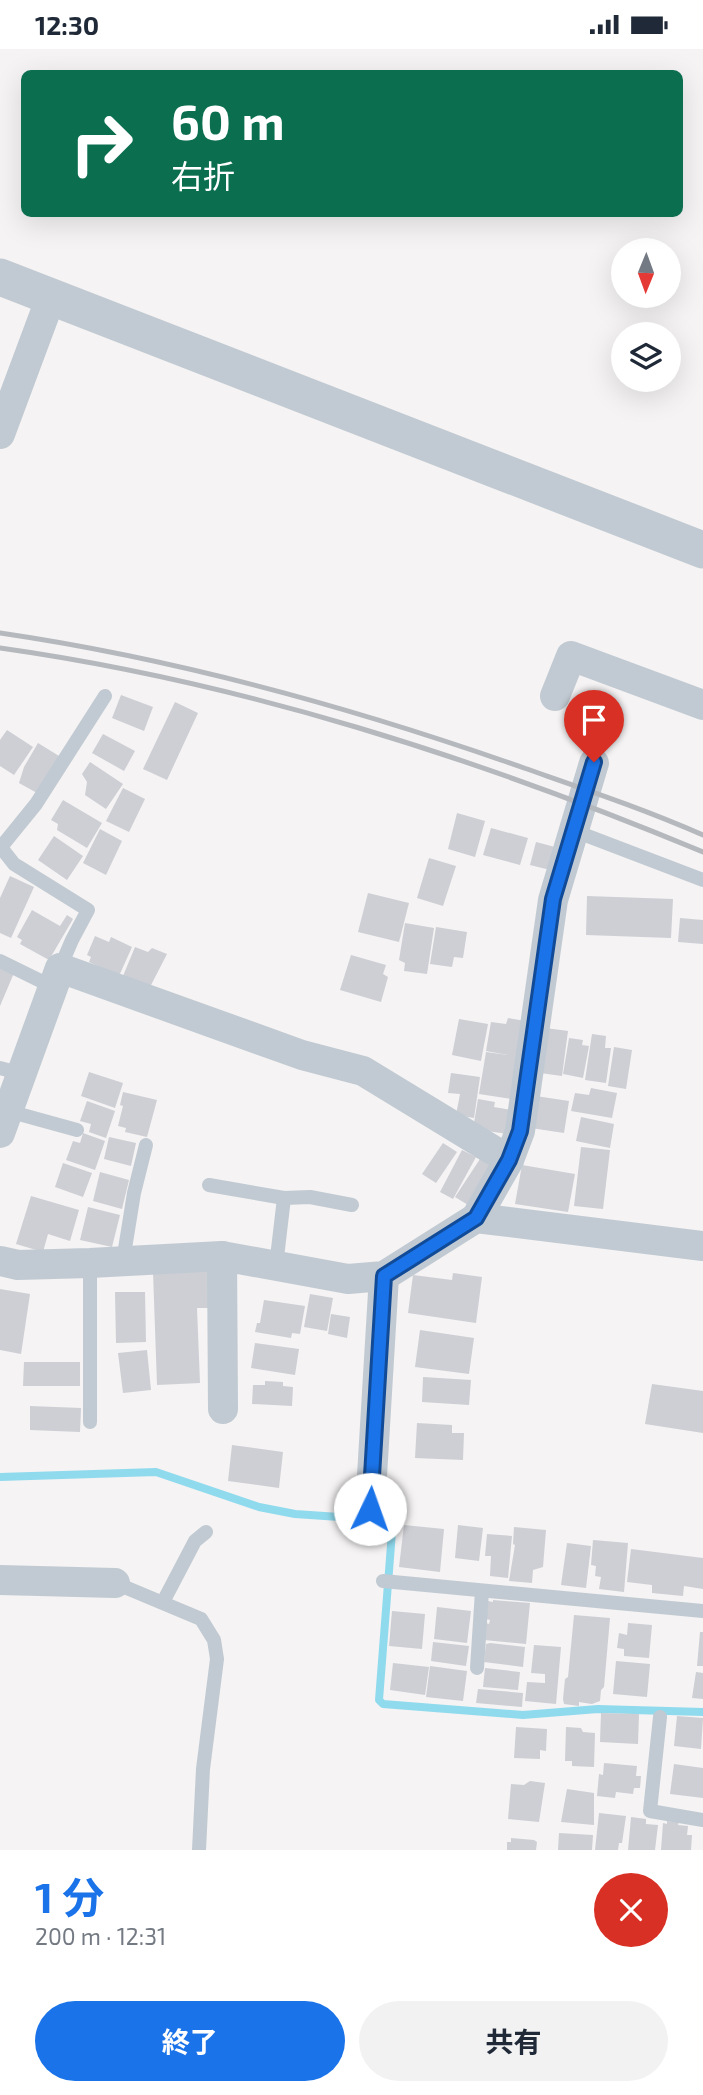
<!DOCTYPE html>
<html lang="ja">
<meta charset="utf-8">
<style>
:root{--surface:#fff;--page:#f2f2f3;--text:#1f2937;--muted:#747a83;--accent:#1a73e8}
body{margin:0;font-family:"Exo 2","Noto Sans JP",sans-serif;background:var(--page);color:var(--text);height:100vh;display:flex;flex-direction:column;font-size:26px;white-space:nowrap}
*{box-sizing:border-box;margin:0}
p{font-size:23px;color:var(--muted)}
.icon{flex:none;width:38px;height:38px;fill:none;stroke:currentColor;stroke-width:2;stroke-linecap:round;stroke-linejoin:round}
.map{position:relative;height:1801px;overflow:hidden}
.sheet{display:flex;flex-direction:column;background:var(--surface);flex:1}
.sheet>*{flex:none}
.top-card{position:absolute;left:21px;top:21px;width:662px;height:147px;border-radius:10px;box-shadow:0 7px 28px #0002;background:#0b6e4f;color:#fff;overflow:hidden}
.needle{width:46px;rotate:181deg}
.tools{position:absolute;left:611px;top:189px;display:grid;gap:14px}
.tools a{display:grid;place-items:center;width:70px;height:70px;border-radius:50%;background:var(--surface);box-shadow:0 7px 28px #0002;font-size:35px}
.pin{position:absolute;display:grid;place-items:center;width:60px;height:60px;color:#fff;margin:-72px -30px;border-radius:50% 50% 50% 0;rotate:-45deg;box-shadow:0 0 7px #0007}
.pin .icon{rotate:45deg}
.me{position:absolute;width:77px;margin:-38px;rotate:3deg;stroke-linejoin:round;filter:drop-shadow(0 0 5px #0008)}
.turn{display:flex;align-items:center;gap:24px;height:147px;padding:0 35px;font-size:32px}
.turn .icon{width:91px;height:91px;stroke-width:2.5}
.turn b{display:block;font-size:49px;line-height:60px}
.round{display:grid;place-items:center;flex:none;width:74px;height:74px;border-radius:37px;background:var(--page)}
.overview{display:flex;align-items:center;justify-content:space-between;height:119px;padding:0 35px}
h1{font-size:42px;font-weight:700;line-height:52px;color:var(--accent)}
.button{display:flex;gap:14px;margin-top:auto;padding:14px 35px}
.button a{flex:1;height:80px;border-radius:42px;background:var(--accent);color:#fff;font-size:28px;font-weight:700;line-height:80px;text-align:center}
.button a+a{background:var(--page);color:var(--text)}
.status{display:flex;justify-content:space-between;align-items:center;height:49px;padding:0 35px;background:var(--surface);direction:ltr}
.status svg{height:19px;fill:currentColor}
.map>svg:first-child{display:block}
</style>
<div class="status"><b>12:30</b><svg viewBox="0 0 49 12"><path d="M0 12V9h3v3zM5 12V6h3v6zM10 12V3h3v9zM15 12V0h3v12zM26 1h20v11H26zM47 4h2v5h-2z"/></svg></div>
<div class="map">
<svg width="703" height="1801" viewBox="0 0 703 1801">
<rect width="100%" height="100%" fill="#f5f3f3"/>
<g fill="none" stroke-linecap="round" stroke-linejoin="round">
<polyline stroke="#90daee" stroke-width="8" points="0,1428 156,1423 259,1458 295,1465 354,1469 392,1483 379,1651 383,1655 523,1666 598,1660 703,1663"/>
</g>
<g fill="#cdcfd5">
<polygon points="121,646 153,658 144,682 112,669"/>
<polygon points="175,653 198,664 167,731 143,720"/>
<polygon points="7,681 33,698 14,726 0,717 0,691"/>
<polygon points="103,685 135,702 124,722 92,704"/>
<polygon points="38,694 59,707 37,744 19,734 24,718"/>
<polygon points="90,713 123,735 106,760 85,746 87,733 82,725"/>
<polygon points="123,739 145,750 129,783 106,772"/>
<polygon points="63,751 102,774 87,799 57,781 58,775 51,771"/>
<polygon points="457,764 485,772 475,808 448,800"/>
<polygon points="491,779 528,789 520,816 483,806"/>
<polygon points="100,780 122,792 106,826 83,814"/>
<polygon points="54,787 83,807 67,831 38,811"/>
<polygon points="536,793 555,798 550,821 530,816"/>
<polygon points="429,809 456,817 443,857 417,849"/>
<polygon points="10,827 34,838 11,889 0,884 0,849"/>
<polygon points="368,844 409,854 399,893 358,883"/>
<polygon points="587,847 673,850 671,889 586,886"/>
<polygon points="32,861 60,877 67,866 73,870 49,911 20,895 22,891 17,888"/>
<polygon points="680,869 703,871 703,895 678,893"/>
<polygon points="405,874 434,879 427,925 404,922 405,914 399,911"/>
<polygon points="436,878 467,883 463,909 454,908 452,918 430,915"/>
<polygon points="95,887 109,893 111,888 132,898 119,927 89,913 91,908 87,906"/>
<polygon points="135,898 148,903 152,899 167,905 150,938 123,927"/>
<polygon points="351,906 386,916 383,925 388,928 381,953 340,941"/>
<polygon points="0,918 14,924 0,957"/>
<polygon points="508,969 525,972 512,1050 479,1045 486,1003 508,1006 486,1002 491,973 506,975"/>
<polygon points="459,970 488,975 481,1012 452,1006"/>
<polygon points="546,979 568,982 562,1027 540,1024"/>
<polygon points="592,985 606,987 605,999 611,999 606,1034 585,1031"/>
<polygon points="569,989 583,991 582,996 589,997 583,1029 563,1025"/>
<polygon points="614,998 632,1001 626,1040 608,1037"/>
<polygon points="89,1023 123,1034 115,1059 81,1047"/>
<polygon points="451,1024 480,1028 474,1069 456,1066 460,1045 448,1044"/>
<polygon points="591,1039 617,1044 612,1069 571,1062 575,1044 589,1046"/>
<polygon points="123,1043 157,1051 147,1088 125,1083 126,1079 118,1077 123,1057 120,1056"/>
<polygon points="536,1047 569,1052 564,1084 531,1079"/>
<polygon points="478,1050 495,1053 494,1058 511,1061 508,1085 473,1080"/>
<polygon points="87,1052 115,1062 106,1089 89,1083 91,1075 80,1072"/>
<polygon points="581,1068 614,1075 610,1099 576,1092"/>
<polygon points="83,1084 105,1092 95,1121 66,1111 73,1092 80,1094"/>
<polygon points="109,1088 136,1094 131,1117 104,1110"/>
<polygon points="443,1094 457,1103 436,1134 422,1125"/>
<polygon points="581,1098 610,1101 603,1160 574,1157"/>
<polygon points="462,1101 476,1108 453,1150 440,1143"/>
<polygon points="480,1110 492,1118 468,1156 455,1148"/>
<polygon points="63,1114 92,1124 83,1148 55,1138"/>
<polygon points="522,1116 575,1125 568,1163 515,1155"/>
<polygon points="100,1123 129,1131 122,1160 93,1152"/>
<polygon points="31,1147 79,1161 70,1192 48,1185 43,1203 16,1195"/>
<polygon points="88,1158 120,1166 112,1198 80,1191"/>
<polygon points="209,1221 211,1259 197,1259 200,1334 157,1336 153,1223"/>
<polygon points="453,1224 482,1228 476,1274 408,1264 413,1226 452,1231"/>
<polygon points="0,1240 30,1245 21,1305 0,1301"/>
<polygon points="115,1243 145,1243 146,1293 116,1294"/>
<polygon points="310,1245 333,1249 327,1282 304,1278"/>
<polygon points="264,1251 305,1257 300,1285 292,1284 291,1289 255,1283 257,1274 260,1274"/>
<polygon points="331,1265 350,1268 347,1289 328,1285"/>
<polygon points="420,1281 474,1289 469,1325 415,1318"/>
<polygon points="255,1294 299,1300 295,1326 251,1319"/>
<polygon points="147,1301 151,1341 123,1344 118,1304"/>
<polygon points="24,1313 80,1313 80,1337 23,1337"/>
<polygon points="423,1328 471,1331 469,1356 422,1353"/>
<polygon points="265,1332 283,1333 283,1337 293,1338 292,1357 252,1355 253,1336 265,1336"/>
<polygon points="652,1335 703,1342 703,1384 645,1375"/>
<polygon points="30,1357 81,1359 80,1383 30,1381"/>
<polygon points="417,1374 452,1376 452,1384 464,1384 463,1411 415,1409"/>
<polygon points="232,1396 283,1403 279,1439 228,1432"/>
<polygon points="404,1476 444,1480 440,1523 399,1518"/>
<polygon points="458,1476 483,1479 479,1512 455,1509"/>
<polygon points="514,1478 546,1481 543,1518 533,1521 532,1534 509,1532 515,1496 513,1495"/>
<polygon points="487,1485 512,1487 508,1529 490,1527 491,1507 485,1507"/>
<polygon points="593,1491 628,1494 624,1543 599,1540 601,1528 595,1527 596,1517 591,1516"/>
<polygon points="567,1494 591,1497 586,1539 561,1536"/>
<polygon points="631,1500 703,1509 703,1540 684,1537 683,1547 652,1544 652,1536 627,1533"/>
<polygon points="493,1551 530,1554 526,1595 484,1591 486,1574 489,1575 490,1571 486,1570 488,1552 493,1553"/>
<polygon points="437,1558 471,1562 467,1594 434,1590"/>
<polygon points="392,1562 425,1565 422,1600 389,1597"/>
<polygon points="574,1566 610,1569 604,1638 601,1641 600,1652 592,1655 579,1653 579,1657 564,1655 563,1650 565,1630 568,1628"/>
<polygon points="628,1574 652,1576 649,1609 624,1607 624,1600 617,1599 619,1584 627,1586"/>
<polygon points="700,1583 703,1583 703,1617 697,1617"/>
<polygon points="433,1593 469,1597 466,1617 431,1612"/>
<polygon points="490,1594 525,1598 523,1618 484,1613 486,1595"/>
<polygon points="534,1596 561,1598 556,1655 525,1652 527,1633 545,1634 545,1625 531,1624"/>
<polygon points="616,1612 650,1615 647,1648 613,1645"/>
<polygon points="393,1614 429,1618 425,1646 390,1641"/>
<polygon points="430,1617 467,1622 463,1652 426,1648"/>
<polygon points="485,1619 520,1623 518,1641 483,1638"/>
<polygon points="696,1623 703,1624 703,1650 692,1649"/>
<polygon points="478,1640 523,1644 522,1658 476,1654"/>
<polygon points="601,1664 639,1665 638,1695 600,1693"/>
<polygon points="677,1667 703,1669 701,1700 674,1697"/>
<polygon points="516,1678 547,1680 546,1702 540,1701 540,1710 514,1709"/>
<polygon points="566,1678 581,1679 583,1683 595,1684 594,1718 572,1717 572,1712 565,1712"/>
<polygon points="604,1714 637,1717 636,1727 641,1727 640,1739 634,1739 633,1745 616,1743 615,1749 597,1747 599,1725 603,1726"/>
<polygon points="674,1715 703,1719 703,1749 670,1745"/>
<polygon points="530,1732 545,1734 539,1773 508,1770 511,1735 524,1736"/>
<polygon points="567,1740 594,1744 594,1776 561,1773"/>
<polygon points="599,1764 626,1767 622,1794 619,1794 618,1801 595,1801"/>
<polygon points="631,1768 646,1770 646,1775 658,1776 655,1801 628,1801"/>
<polygon points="667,1772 679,1773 678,1776 688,1777 687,1786 692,1786 691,1801 661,1801 663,1774 667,1775"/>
<polygon points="559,1784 593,1786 592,1801 558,1801"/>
<polygon points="511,1789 534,1791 537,1793 536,1801 507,1801 507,1793 511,1793"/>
</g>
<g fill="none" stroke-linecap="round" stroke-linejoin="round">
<g stroke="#c1cad2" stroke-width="14">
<polyline points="572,781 703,831"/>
<polyline points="0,797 14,815 88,861 72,891 60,919"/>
<polyline points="1,798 36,755 105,647"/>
<polyline points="0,912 53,938"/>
<polyline points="0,1019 22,1025"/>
<polyline points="8,1062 77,1081"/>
<polyline points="209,1136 284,1149 310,1148 352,1156"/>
<polyline points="123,1212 134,1144 146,1096"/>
<polyline points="276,1217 284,1149"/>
<polyline points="90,1373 90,1214"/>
<polyline points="383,1532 703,1562"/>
<polyline points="115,1534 201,1570 214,1591 217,1610 203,1720 199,1801"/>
<polyline points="163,1553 195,1492 206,1483"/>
<polyline points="477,1619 482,1542"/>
<polyline points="660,1668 650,1762 703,1771"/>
</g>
<g stroke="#c1cad2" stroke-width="30">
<polyline points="0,385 51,248"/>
<polyline points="555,647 571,607 703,656"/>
<polyline points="0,1084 60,919 302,1006 363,1022 509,1111"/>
<polyline points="476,1169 509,1111 520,1082 553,851 594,714"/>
<polyline points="222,1207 223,1360"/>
<polyline points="0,1212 18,1216 90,1214 222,1207 348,1230 384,1227 476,1169 703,1197"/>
<polyline points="370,1460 384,1227"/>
<polyline points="0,1531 115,1534"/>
</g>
<polyline stroke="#c1cad2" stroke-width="37" points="0,228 703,501"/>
<g stroke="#b5b8bd" stroke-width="5">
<path d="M0 584C178 610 354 659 524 719 584 740 644 760 703 786"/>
<path d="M0 599C242 633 477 709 703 803"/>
</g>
</g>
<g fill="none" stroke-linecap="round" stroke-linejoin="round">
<defs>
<polyline id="route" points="370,1460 384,1227 476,1169 509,1111 520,1082 553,850 594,713"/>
</defs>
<use href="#route" stroke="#114b97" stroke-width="18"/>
<use href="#route" stroke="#1a73e8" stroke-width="12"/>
</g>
</svg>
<div class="tools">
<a><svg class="needle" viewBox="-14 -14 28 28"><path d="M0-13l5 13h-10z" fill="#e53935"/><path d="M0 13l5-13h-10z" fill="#747a83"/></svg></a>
<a><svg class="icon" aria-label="layers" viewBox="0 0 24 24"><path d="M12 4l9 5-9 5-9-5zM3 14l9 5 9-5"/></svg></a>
</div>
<div class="pin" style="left:594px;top:713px;background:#d93025"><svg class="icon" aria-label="arrive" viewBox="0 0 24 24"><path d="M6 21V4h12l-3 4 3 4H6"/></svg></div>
<svg class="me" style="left:370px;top:1460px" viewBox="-20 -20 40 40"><circle r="19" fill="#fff"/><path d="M0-13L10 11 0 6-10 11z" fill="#1a73e8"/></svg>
<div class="top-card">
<div class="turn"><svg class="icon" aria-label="right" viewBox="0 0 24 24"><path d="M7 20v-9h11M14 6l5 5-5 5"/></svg><div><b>60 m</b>右折</div></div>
</div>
</div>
<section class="sheet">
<div class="overview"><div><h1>1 分</h1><p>200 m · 12:31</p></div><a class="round" style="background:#d93025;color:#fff"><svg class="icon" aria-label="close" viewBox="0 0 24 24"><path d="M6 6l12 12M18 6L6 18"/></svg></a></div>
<div class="button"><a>終了</a><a>共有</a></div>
</section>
